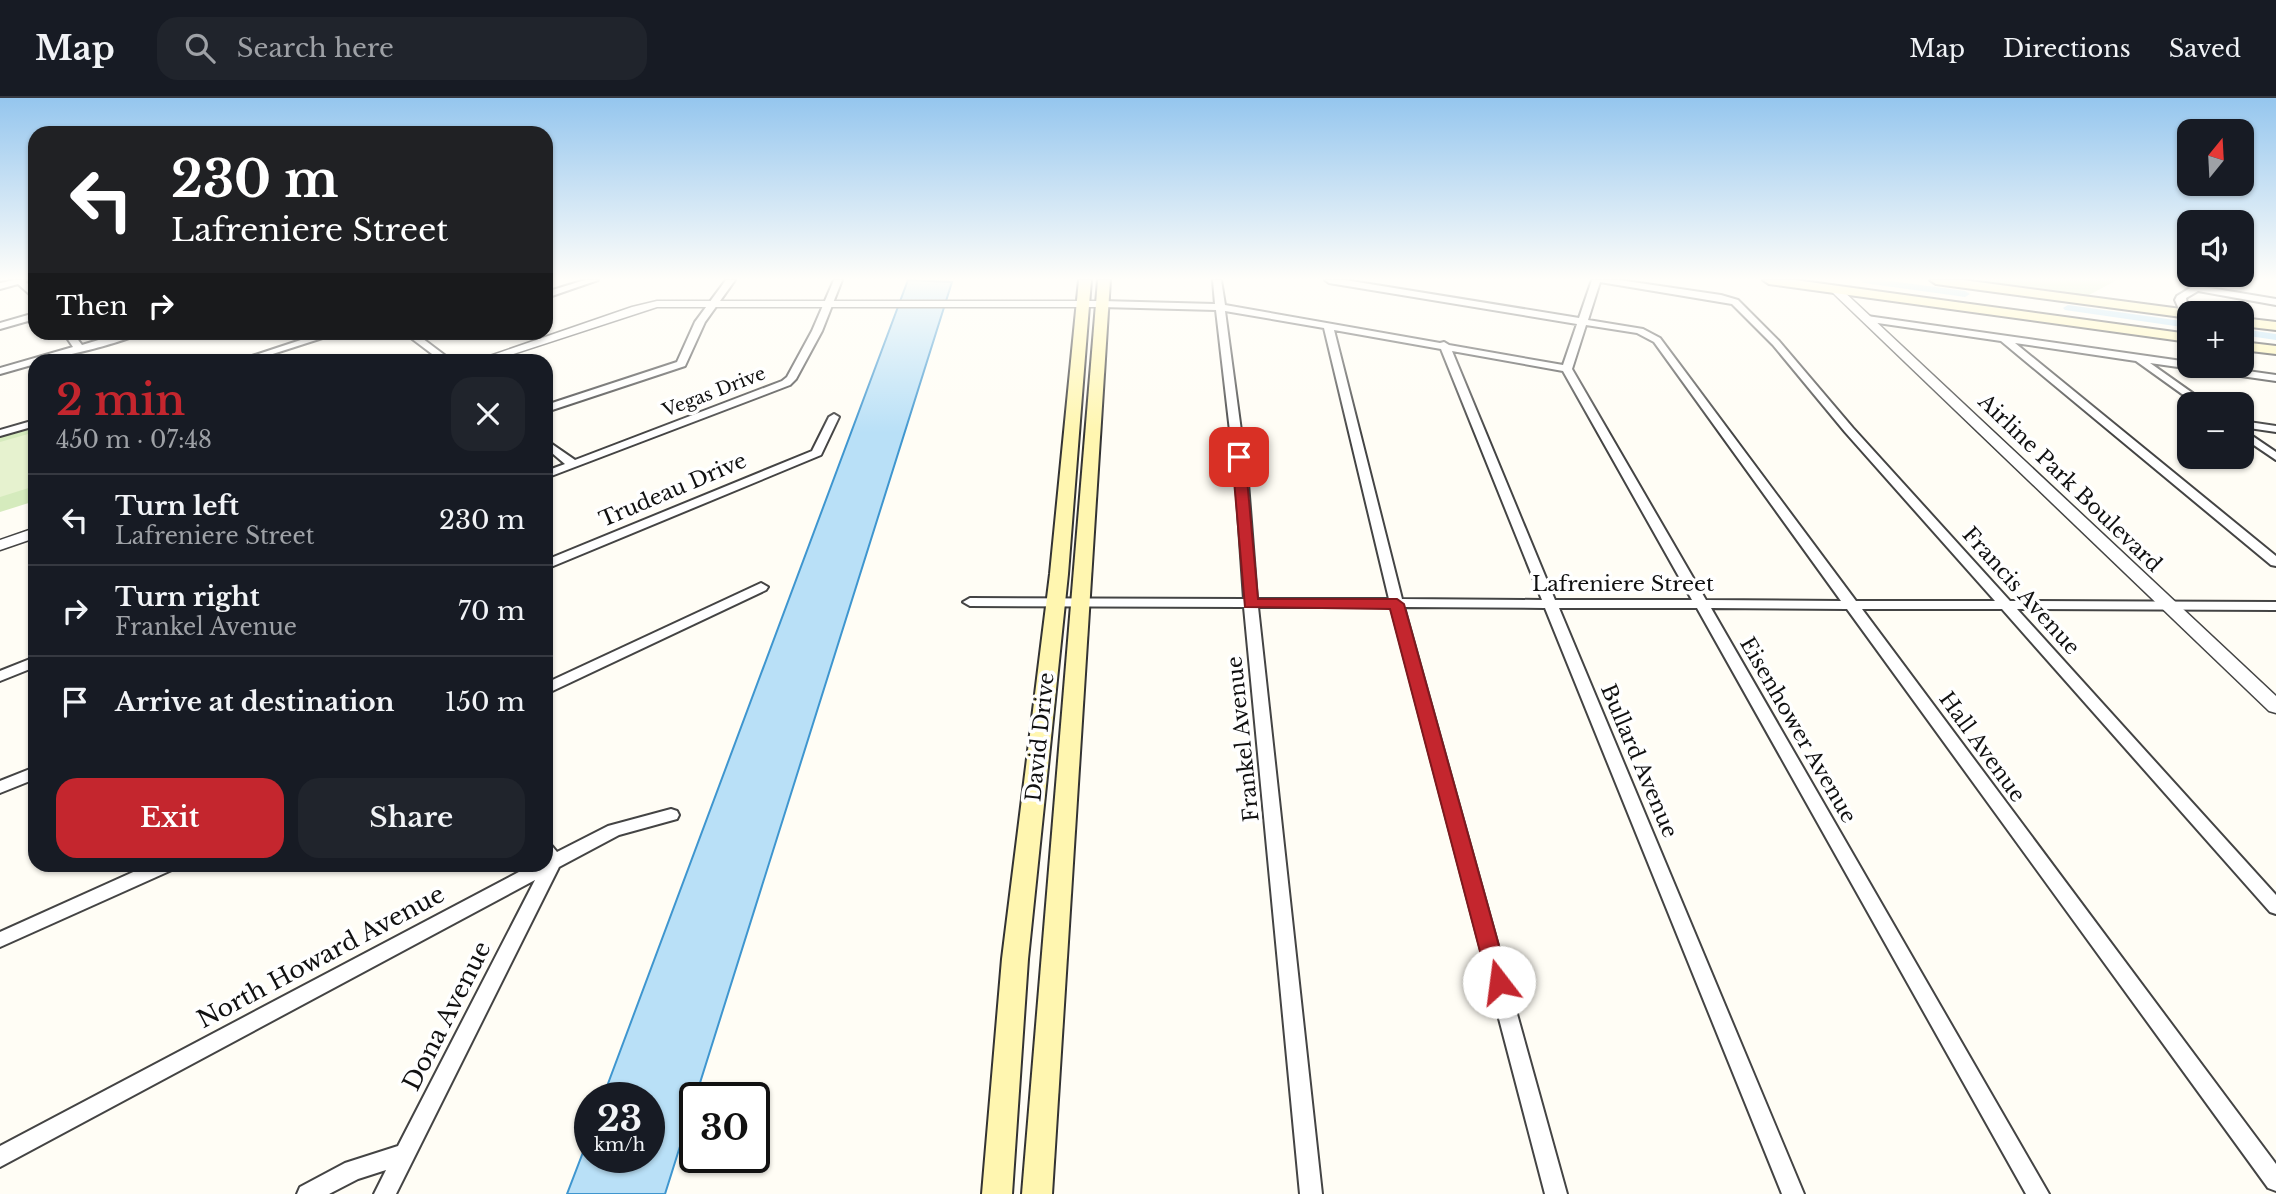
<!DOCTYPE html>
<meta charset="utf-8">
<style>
:root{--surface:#171b24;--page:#20242c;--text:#f1f3f6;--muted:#9ea1a6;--line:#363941;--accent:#c4262e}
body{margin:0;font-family:"Libre Baskerville",serif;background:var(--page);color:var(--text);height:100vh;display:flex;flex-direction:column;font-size:26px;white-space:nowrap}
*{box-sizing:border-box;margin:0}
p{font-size:23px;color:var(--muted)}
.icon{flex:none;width:38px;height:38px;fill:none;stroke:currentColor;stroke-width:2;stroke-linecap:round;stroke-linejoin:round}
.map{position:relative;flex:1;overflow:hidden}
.sheet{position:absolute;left:28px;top:256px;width:525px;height:518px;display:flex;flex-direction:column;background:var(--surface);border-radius:21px;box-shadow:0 2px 5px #0004}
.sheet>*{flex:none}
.guide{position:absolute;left:28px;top:28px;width:525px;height:214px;border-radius:21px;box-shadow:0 2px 5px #0004;background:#202124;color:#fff;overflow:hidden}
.needle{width:46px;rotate:18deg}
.tools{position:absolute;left:2177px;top:21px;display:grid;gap:14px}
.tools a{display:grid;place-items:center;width:77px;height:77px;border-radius:14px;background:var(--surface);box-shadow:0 2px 5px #0004;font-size:35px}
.speed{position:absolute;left:574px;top:984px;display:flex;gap:14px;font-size:35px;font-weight:700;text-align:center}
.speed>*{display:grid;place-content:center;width:91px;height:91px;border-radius:50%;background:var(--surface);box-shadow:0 2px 5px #0004;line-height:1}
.speed small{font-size:18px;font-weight:400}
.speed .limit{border:4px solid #111;border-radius:10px;background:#fff;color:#111}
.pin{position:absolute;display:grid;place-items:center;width:60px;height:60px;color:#fff;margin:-30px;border-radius:14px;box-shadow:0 4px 10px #0006}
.me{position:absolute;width:77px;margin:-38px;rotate:345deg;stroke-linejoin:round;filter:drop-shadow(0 0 5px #0008)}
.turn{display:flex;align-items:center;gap:24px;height:147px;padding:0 28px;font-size:32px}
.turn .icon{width:91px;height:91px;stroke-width:2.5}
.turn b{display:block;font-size:49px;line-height:60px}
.then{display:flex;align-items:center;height:66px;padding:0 28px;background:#0003;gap:14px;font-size:26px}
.round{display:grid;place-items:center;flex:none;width:74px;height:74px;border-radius:21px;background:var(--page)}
.summary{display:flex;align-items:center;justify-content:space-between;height:119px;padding:0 28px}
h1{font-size:42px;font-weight:600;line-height:52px;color:var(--accent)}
.primary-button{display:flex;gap:14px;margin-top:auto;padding:14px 28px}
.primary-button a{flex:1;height:80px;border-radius:21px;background:var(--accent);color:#fff;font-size:28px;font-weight:600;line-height:80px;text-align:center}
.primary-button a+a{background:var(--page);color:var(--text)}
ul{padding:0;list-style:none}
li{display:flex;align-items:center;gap:21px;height:91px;padding:0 28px;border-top:2px solid var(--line)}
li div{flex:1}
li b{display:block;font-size:26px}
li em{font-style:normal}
header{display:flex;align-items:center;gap:42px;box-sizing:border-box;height:98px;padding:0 35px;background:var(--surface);border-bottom:2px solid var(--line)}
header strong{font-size:33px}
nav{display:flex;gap:38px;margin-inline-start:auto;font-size:24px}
.search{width:490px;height:63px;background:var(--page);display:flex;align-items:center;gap:18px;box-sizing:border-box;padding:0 24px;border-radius:21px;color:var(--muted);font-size:26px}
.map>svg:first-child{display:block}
</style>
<header>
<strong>Map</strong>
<div class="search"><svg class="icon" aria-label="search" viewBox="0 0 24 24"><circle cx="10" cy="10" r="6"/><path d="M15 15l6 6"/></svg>Search here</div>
<nav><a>Map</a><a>Directions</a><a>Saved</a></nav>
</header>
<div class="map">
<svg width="2276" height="1096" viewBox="0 0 2276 1096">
<rect width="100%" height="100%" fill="#fffdf5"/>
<g fill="#d5ebbd">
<polygon points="1968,182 2117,182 2087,198"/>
<polygon points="35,326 35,403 0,414 0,337"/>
</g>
<polygon fill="#e6f2cf" points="35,334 35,388 0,399 0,344"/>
<polygon fill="#b9e0f7" stroke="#3f96cf" stroke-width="2" points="908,182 952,184 665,1096 567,1096 590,1036 590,1059 649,1059 649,999 603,999"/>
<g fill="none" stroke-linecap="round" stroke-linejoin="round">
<g fill="#b9e0f7" fill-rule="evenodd">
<polygon points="1860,182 1883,182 1965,193 1970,196 1965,199 1864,185"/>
<polygon points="2068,207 2189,224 2189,230 2065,212 2063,210"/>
<polygon points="2242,231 2276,236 2276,242 2242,237"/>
</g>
<defs>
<g id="minor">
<polygon points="14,182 28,182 26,184 35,193 35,201 18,186 0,191 0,185"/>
<polygon points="585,182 598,182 546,200 546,194"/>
<polygon points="726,182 735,182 705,224 685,268 546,314 546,307 677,264 695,224"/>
<polygon points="834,182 842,182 822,233 796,281 790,287 546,380 546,373 565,366 546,350 546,342 575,362 782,283 787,279 812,233"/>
<path d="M1213 182H1221L1225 207 1440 245 1444 244 1449 247 1563 267 1577 226 1329 185 1325 182H1345L1579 220 1592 182H1619L1721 197 1738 202 1779 243 1853 330 2010 503 2276 504V512L2017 511 2276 797V816L2270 814 2002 511H1862L2276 1066V1093L2268 1090 1847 511 1711 510 2049 1096H2026L1697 510H1559L1804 1096H1782L1545 510 1404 509 1567 1096H1545L1391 509H1258L1322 1096H1300L1244 509 970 508 963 504 970 500 1244 501 1236 385 1216 212 1102 209 1097 206 1102 203 1215 206ZM1600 184 1732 206 1773 247 1845 334 1995 503H1856L1660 240 1643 231 1588 222ZM1225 213 1324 230 1389 501H1257L1248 385ZM1586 227 1637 235 1654 244 1841 503 1706 502 1572 271ZM1334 232 1441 251 1542 502 1402 501ZM1452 253 1563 273 1692 502H1555Z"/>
<polygon points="2203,182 2213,182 2204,189 2276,201 2276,207 2198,193 2186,200 2189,217 2182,218 2175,202 2177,198"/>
<polygon points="35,215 35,221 0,231 0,225"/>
<polygon points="1867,218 2189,264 2189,268 2212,268 2276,277 2276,283 2150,265 2208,306 2196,306 2136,263 2015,245 2276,458 2276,468 2271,467 2001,243 1864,223 1862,221"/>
<path d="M63 234H72L82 247 125 234H142C126 244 54 262 35 262V266L0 276V270L73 249Z"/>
<polygon points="325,234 341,234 254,262 240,262"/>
<polygon points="403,234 414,234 451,262 440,262"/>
<polygon points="834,316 839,319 821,357 546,471 546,462 812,353 829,319"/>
<polygon points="35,322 35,328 0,338 0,332"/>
<polygon points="2242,323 2276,328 2276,334 2242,329"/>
<polygon points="2242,331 2276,354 2276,362 2242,339"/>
<polygon points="761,485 768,489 766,492 546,596 546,585"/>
<polygon points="35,559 35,569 0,583 0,573"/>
<polygon points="35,669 35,681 0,695 0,683"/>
<polygon points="671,711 677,713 679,717 677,721 619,737 559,769 396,1096 374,1096 386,1072 358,1081 329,1096 297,1096 300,1089 345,1065 398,1048 535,782 0,1069 0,1048 534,766 546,766 546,747 552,748 557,754 608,728"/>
<polygon points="151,766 176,766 174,771 0,849 0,834"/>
</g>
<g id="tertiary">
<polygon points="1832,190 1840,190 2276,598 2276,615 2269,613 1832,194"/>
<polygon points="657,203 1102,203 1108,206 1102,209 657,209 495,262 478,262 632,209"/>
<polygon points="35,430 35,440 0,452 0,442"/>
</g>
<g id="secondary">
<polygon points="1079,182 1091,182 1068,476 1028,861 1012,1096 982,1096 1002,861 1050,476"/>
<polygon points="1098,182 1110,182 1052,1096 1022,1096"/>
<polygon points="1763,182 1795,182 2189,236 2189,244 1769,186"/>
<polygon points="1930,182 1963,182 2189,212 2195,215 2189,215 2189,220 1936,186"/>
<polygon points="2242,220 2276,224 2276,232 2242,228"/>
<polygon points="2242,244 2276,248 2276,256 2242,252"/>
</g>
</defs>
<use href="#minor" stroke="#444" stroke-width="4"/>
<use href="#tertiary" stroke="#444" stroke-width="3"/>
<use href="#secondary" stroke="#333" stroke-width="4"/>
<use href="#minor" fill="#fff" fill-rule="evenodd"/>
<use href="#tertiary" fill="#fff" fill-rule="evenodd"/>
<use href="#secondary" fill="#fff6b0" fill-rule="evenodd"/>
</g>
<linearGradient id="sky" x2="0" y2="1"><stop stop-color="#95c6ee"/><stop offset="0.54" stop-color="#fffefa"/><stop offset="1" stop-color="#fffefa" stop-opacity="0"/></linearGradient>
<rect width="2276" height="335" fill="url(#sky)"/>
<polygon fill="#c4262e" stroke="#7f191e" stroke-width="2" points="1239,355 1245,359 1258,501 1397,501 1404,506 1509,884 1506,890 1499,892 1491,890 1488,884 1390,511 1245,509 1232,359"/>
<g text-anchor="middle" stroke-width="7" stroke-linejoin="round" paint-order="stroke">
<g font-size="18" fill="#111" stroke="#fff">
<text transform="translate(714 294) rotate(-21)" y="6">Vegas Drive</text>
</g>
<g font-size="21" fill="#111" stroke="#fff">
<text transform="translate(2070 385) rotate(44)" y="7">Airline Park Boulevard</text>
<text transform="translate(673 392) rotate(-23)" y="7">Trudeau Drive</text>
<text x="1623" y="493">Lafreniere Street</text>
<text transform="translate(2021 493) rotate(48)" y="7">Francis Avenue</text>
<text transform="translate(1798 632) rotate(60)" y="7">Eisenhower Avenue</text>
<text transform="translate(1040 639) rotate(-84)" y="7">David Drive</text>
<text transform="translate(1243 641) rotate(-96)" y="7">Frankel Avenue</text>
<text transform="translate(1982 649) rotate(54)" y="7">Hall Avenue</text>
<text transform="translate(1639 663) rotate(67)" y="7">Bullard Avenue</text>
</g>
<g font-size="24" fill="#111" stroke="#fff">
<text transform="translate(321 859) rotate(-28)" y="8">North Howard Avenue</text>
<text transform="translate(447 918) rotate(-63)" y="8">Dona Avenue</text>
</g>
</g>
</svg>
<div class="tools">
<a><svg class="needle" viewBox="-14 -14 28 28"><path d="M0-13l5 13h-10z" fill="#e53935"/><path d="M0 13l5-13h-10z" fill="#9ea1a6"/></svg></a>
<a><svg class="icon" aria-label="sound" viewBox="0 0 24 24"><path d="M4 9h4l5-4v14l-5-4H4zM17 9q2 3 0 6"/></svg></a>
<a>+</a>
<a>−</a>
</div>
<div class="speed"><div>23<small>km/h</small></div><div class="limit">30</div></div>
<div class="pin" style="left:1239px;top:359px;background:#d93025"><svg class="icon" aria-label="arrive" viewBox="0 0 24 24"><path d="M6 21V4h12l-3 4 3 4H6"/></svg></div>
<svg class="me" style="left:1499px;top:884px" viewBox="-20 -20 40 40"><circle r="19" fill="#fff"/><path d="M0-13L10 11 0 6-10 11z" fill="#c4262e"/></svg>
<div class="guide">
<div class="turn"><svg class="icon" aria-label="left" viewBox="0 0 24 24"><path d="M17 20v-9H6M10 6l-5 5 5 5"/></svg><div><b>230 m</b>Lafreniere Street</div></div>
<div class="then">Then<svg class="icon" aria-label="right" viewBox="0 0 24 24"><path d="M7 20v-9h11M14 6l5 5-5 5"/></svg></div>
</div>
<section class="sheet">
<div class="summary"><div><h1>2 min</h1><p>450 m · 07:48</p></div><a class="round"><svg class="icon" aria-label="close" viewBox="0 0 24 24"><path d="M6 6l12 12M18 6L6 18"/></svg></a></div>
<ul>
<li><svg class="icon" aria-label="left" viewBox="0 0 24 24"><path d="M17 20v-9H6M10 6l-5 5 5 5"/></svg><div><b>Turn left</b><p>Lafreniere Street</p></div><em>230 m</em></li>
<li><svg class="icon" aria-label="right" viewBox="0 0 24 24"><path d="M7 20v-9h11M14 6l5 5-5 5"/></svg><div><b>Turn right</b><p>Frankel Avenue</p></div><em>70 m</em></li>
<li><svg class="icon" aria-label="arrive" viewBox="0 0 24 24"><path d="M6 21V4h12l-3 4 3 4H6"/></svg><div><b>Arrive at destination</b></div><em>150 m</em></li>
</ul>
<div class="primary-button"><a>Exit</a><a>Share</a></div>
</section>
</div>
